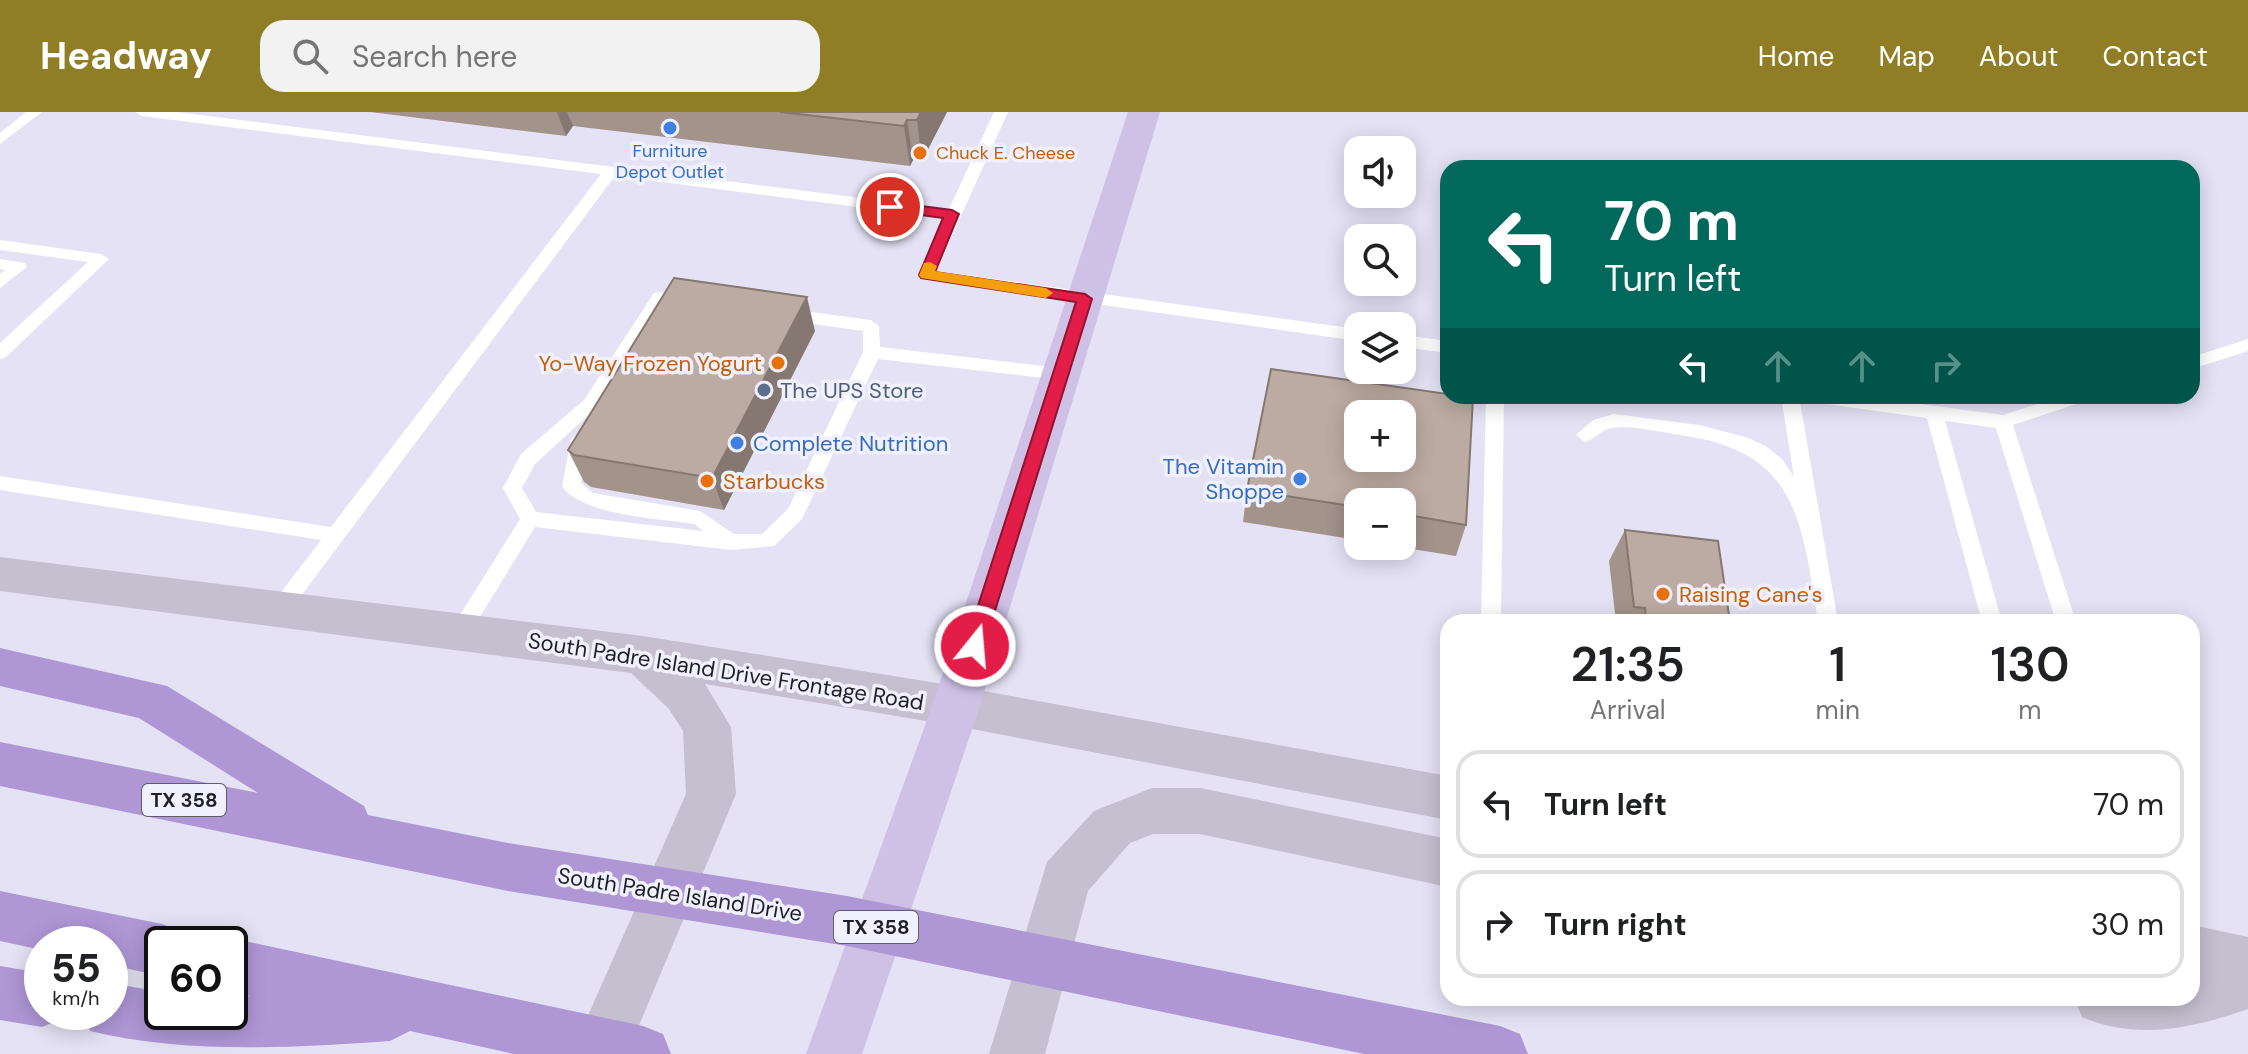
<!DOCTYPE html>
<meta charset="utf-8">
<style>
:root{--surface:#fff;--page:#f2f2f2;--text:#202124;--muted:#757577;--line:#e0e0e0;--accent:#8f7e25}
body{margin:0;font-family:"DM Sans",sans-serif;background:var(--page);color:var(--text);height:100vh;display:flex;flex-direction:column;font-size:30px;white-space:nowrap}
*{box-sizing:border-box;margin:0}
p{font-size:26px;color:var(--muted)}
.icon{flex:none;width:44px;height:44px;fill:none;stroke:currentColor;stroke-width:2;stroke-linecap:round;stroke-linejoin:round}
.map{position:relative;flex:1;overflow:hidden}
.panel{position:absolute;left:1440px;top:502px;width:760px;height:392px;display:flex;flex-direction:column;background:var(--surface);border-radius:24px;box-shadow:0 4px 20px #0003}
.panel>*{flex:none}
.banner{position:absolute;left:1440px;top:48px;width:760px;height:244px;border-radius:24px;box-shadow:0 4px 20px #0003;background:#00695c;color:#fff;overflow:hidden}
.controls{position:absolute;left:1344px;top:24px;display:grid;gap:16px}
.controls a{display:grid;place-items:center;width:72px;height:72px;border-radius:16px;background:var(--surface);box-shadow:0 4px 20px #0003;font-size:40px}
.speed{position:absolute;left:24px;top:814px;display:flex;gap:16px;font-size:40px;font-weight:700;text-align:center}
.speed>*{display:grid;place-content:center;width:104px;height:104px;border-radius:50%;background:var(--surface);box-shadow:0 4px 20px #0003;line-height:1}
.speed small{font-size:20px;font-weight:400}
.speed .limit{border:4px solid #111;border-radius:12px;background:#fff;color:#111}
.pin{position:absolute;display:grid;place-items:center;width:68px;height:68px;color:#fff;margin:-34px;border:4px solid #fff;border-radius:50%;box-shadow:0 2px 8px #0007}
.me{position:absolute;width:88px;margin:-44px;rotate:17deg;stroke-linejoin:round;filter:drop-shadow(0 0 6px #0008)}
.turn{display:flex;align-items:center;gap:28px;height:168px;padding:0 32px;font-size:36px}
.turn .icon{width:104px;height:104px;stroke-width:2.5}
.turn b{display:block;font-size:56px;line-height:68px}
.lanes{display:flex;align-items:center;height:76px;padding:0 32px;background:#0003;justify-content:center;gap:40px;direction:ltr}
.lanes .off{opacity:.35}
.eta{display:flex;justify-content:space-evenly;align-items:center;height:136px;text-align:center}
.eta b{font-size:48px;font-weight:600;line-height:56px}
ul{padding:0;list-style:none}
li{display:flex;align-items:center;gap:24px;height:108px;margin:0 16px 12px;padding:0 16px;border:4px solid var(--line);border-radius:24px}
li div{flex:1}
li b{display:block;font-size:30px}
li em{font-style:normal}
header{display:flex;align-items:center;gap:48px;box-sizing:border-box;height:112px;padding:0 40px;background:var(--accent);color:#fff}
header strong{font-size:38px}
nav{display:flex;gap:44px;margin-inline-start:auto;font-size:28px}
.search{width:560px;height:72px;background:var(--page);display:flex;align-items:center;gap:20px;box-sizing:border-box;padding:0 28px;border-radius:24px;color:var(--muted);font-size:30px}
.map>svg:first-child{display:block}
</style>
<header>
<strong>Headway</strong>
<div class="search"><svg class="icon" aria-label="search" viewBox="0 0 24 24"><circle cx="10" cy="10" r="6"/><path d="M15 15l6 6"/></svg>Search here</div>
<nav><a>Home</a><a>Map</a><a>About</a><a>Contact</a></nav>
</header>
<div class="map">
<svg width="2248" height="942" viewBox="0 0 2248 942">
<rect width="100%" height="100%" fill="#e4e2f4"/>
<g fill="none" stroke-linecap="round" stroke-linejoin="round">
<g fill="#fff" fill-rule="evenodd">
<polygon points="26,0 42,0 0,32 0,21"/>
<polygon points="135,0 176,0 949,97 994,0 1008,0 936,159 1358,217 1358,229 926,168 918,163 944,106 615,64 286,504 279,506 272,504 269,498 272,492 321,428 0,378 0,364 331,415 601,62 142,4"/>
<polygon points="0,128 101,142 109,147 6,245 0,247 0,231 88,150 0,138"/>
<polygon points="0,147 25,151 27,155 0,176 0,162 5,158 0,157"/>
<path d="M660 180 871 208 879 214 880 235 1061 256 1070 262 1061 268 878 247 802 407 774 434 731 438 535 415 467 526 460 528 453 526 450 520 453 514 520 407 503 376 521 342 584 288 654 181ZM664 191 863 219V240L788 397 762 422H734L700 399 593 381 581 371 589 327 580 320 571 327 562 374C580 403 661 407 695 412L703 419 536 400 522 376 535 352 596 296Z"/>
<polygon points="1402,223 1448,229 1448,241 1402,235"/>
<polygon points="2248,227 2248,239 2192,257 2192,245"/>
<polygon points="1486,284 1504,284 1501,510 1481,510"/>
<path d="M1781 284H1799L1838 510H1818C1802 414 1800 341 1686 324 1664 321 1634 313 1612 316 1602 317 1595 327 1585 330L1576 323 1593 308 1614 302 1699 313 1749 326 1767 335 1782 347 1794 365Z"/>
<polygon points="1803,284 1859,284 2003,303 2062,284 2091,284 2088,288 2013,313 2076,510 2056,510 1996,316 1945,309 2002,510 1982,510 1927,306 1812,290"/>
</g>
<g fill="#c5bfcf" fill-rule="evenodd">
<polygon points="0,445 643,524 956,574 1448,664 1448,708 956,614 705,572 731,615 736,682 627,942 571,942 686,682 683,619 669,597 631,561 0,479"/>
<polygon points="1152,676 1200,676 1448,727 1448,775 1200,722 1153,722 1130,731 1088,779 1045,942 989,942 1047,750 1094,699"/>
<path d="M2192 813 2248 825V897C2193 916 2138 929 2082 905L2074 886H2192Z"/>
</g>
<polygon fill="#cfc1e6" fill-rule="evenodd" points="1128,0 1160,0 980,594 862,942 806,942 932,594"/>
<g fill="#af97d6" fill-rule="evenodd">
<polygon points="0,536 167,574 364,694 368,703 508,731 847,784 1500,914 1520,922 1528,942 1364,942 847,834 508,779 0,674 0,630 258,681 139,606 0,574"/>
<polygon points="0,779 162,812 181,819 186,832 162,832 162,864 110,853 110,832 42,832 42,838 0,829"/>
<path d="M230 826 643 914 663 922 671 942H514L410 919 390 929C292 936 184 942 90 919L83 900H110V871L162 880V900H230V886L250 884 230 880V832H216Z"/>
<polygon points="0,854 42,861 42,900 65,900 61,907 42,915 0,908"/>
</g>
</g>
<g fill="#a2938b" fill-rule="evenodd">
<polygon points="370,0 947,0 922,49 913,48 910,54 573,14 566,24"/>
<polygon points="815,219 724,398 591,375 584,370 568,338"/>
<path d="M1271 257 1448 282V284L1473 286 1466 413 1456 444 1393 434H1402V390H1358V428L1243 410 1247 378ZM1358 302H1402V346H1358Z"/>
<polygon points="1625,418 1730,510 1616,510 1609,449"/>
</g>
<g fill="#847871">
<polygon points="557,0 567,0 573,14 566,24"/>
<polygon points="921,0 947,0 922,49 917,8"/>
<polygon points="907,8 913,48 910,54 904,14"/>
<polygon points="807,185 815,219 724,398 712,366"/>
</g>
<g fill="#bcaba2" stroke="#847871" stroke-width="2" fill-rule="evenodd">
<polygon points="780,0 921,0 917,8 907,8 904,14"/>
<polygon points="674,166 807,185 712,366 574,343 568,338"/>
<path d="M1271 257 1448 282V284L1473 286 1466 413 1402 402V390H1358V395L1247 378ZM1358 302H1402V346H1358Z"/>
<polygon points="1625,418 1718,429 1730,510 1646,510 1645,496 1634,495"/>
</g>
<polygon fill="#e11d48" stroke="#92132f" stroke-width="2" points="890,90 952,98 959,102 935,160 1085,182 1092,187 984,534 981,539 968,539 965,534 1076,190 921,166 919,163 943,106 885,98 883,95"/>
<polygon fill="#f59e0b" points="930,150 937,154 935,159 1046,176 1053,181 1046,186 921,166 919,163 924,151"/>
<g fill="#3f7fe0" stroke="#f1f0fe" stroke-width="3">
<circle cx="670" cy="16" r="8"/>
<circle cx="737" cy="331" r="8"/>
<circle cx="1300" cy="367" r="8"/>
</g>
<g fill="#e8710a" stroke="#f1f0fe" stroke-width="3">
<circle cx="920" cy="41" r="8"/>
<circle cx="778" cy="251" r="8"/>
<circle cx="707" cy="369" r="8"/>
<circle cx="1663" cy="482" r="8"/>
</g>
<circle fill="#5c6f8a" stroke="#f1f0fe" stroke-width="3" cx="764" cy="278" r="8"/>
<g text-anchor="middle" stroke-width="7" stroke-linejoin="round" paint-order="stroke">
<g font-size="18" fill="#366cbe" stroke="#f1f0fe">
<text x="670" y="45">Furniture<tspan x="670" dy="21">Depot Outlet</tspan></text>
</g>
<g font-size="18" fill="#c56008" stroke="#f1f0fe" text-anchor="start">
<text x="936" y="47">Chuck E. Cheese</text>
</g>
<g fill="#f1f0fe" stroke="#5f5e67" stroke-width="2">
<rect x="142" y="672" width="84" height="32" rx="6"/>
<rect x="834" y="799" width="84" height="32" rx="6"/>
</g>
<g font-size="20" font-weight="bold" fill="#201f26">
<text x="184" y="695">TX 358</text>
<text x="876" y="822">TX 358</text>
</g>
<g font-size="22" fill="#c56008" stroke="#f1f0fe" text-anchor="start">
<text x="762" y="259" text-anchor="end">Yo-Way Frozen Yogurt</text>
<text x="723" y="377">Starbucks</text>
<text x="1679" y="490">Raising Cane's</text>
</g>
<g font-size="22" fill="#4e5e75" stroke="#f1f0fe" text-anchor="start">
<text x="780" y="286">The UPS Store</text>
</g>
<g font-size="22" fill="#366cbe" stroke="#f1f0fe" text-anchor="start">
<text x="753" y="339">Complete Nutrition</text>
<text x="1284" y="362" text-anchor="end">The Vitamin<tspan x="1284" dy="25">Shoppe</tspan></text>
</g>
<g font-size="22" fill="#201f26" stroke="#f1f0fe">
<text transform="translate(726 559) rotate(9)" y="8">South Padre Island Drive Frontage Road</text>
<text transform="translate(680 782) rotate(9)" y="8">South Padre Island Drive</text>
</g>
</g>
</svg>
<div class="controls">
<a><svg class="icon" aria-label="sound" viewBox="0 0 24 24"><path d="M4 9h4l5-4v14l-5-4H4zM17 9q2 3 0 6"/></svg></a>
<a><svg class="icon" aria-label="search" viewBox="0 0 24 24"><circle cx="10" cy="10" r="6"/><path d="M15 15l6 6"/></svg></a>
<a><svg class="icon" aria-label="layers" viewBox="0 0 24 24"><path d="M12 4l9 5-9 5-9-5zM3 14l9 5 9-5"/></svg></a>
<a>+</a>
<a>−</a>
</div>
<div class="speed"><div>55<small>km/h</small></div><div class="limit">60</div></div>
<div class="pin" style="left:890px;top:95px;background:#d93025"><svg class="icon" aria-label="arrive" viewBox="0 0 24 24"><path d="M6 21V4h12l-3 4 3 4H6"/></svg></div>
<svg class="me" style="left:975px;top:534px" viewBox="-20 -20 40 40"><circle r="17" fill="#e11d48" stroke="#fff" stroke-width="3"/><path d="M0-11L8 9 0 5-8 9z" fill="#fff"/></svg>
<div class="banner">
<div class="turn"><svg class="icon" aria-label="left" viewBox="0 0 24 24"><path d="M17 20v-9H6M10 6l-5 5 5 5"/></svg><div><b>70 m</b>Turn left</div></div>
<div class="lanes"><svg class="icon" aria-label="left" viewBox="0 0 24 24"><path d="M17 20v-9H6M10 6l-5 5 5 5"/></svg><svg class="icon off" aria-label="ahead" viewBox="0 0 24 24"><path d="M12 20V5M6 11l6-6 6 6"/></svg><svg class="icon off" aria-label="ahead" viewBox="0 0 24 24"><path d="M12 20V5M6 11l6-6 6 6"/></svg><svg class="icon off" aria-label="right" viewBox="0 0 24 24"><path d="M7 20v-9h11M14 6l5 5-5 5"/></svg></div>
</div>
<section class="panel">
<div class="eta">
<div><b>21:35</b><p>Arrival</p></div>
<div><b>1</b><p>min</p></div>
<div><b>130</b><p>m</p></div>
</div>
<ul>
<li><svg class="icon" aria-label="left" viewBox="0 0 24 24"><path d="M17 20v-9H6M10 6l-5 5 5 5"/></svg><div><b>Turn left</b></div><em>70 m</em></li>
<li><svg class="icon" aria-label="right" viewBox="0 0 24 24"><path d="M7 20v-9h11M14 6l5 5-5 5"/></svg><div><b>Turn right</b></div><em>30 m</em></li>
</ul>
</section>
</div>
